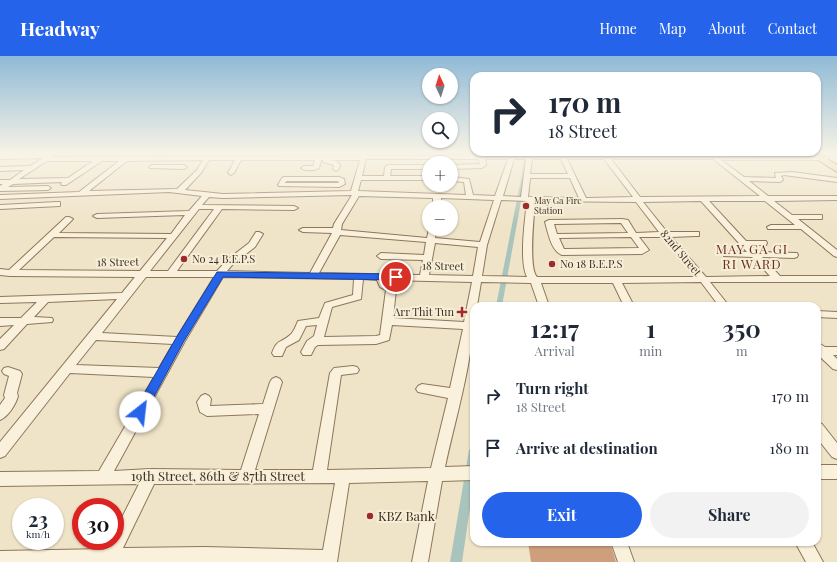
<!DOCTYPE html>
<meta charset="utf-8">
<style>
:root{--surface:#fff;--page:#f2f2f3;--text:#1f2937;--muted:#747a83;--accent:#2563eb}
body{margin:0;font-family:"Playfair Display",serif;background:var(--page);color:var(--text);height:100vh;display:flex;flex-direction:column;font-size:15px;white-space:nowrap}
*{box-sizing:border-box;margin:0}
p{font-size:13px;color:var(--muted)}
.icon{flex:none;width:22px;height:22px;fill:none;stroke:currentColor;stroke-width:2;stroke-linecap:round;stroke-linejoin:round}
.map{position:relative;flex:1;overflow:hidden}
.side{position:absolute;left:470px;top:246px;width:351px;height:244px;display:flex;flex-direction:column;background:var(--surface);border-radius:12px;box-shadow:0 1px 3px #0004}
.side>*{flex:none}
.hud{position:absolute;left:470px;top:16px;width:351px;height:84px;border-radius:12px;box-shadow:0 1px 3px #0004;background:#fff;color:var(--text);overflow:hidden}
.needle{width:26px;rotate:356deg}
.fabs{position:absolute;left:422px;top:12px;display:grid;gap:8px}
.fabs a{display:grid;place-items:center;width:36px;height:36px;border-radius:50%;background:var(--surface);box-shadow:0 1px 3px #0004;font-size:20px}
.speed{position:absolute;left:12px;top:442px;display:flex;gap:8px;font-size:20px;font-weight:700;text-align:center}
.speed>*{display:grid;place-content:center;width:52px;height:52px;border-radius:50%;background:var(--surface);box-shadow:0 1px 3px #0004;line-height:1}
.speed small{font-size:10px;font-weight:400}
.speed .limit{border:6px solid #d22;background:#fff;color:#111}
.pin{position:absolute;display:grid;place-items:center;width:34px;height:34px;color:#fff;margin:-17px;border:2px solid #fff;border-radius:50%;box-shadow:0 1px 4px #0007}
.me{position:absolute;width:44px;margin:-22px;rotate:29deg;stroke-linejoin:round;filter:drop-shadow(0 0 3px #0008)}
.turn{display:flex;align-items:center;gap:14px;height:84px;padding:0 12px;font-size:18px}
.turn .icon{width:52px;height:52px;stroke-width:2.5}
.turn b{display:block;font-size:28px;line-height:34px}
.eta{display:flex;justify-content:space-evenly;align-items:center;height:68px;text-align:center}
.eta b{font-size:24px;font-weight:700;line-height:28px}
.cta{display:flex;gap:8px;margin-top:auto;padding:8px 12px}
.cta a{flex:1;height:46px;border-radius:24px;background:var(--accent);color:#fff;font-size:16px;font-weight:700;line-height:46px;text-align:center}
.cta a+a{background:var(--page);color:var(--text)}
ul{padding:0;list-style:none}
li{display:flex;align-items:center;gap:12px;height:52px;padding:0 12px}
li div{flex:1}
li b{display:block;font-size:15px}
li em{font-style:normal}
header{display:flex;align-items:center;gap:24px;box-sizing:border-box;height:56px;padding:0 20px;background:var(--accent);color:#fff}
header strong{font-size:19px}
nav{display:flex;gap:22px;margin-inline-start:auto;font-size:14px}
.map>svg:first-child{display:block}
</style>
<header>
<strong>Headway</strong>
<nav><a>Home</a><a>Map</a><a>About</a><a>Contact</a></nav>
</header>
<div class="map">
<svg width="837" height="506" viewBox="0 0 837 506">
<rect width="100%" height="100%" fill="#f0e4c8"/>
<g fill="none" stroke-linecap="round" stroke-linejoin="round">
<g fill="#a9c4bc" fill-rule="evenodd">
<polygon points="524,97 528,97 526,118 502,250 496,250 522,118"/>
<polygon points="474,390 474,425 462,506 450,506 469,394 471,391"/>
</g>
</g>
<polygon fill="#cf9f7d" points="528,486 610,486 616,506 531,506"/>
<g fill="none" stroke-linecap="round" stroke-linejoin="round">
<defs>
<g id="minor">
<path d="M362 97H368L367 100 509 99 510 97H516L515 99H602L600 97H606L608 99 828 101V103L826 104H721L744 121 776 122 775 117 792 116 837 122V126L784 119 781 120 783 124 780 126 749 125 768 140H837V144L774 145 792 159H822V163H798L837 194V201L834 200 801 173H768L767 171 771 169H795L765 145H709L746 185H766L767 187 766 189H751L757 196 797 197 798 199 797 201 794 202 762 201 780 220H837V226H710L729 250H719L701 226 622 227 634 250H624L613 227H541L549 250H539L531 227 481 226 477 250H474C474 304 456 359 445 411L474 410V424L442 425 428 506H412L428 425 349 427 337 506H0V495L106 493 110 485H115V475L139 428 0 430V416L99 415 154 321 70 317 5 400 0 402V386L117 243 48 246 34 261 52 262 53 264 52 266 27 268 4 293 0 294V283L14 269 0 270V262H21L37 246 0 247V241L122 237 135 221 10 220 0 219V213L9 214 66 161H69L73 163 59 177 171 178 185 159 97 162 93 160 97 158 189 155 202 140 169 136 0 143V139L79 136 119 105H102L66 129H62L61 128 62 126 13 128 8 131 48 130 51 132 48 134 0 135V130L3 128H0V124H10L24 114 0 115V111L30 110 43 102 0 103V99L50 98 52 99V101L361 100ZM366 103H478L480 108 451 109V113L482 112 486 109 485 103H508L495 140 473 139 469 123 451 121V125L464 126 466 139 358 135 361 124H429V120H390L391 113H429V109H388L385 111 384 120H362ZM514 103H526L521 141 503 140ZM532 103H561L568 118H530ZM567 103H604L633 141 586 142ZM611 103H713L760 140 640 141ZM203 104 197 114 177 133 89 135 127 105ZM209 104H235L228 117 231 119 234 117 241 104H315L313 110H304L301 112C305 115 315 115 319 112L321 104H323V106L334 109 333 113 336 115 339 113 340 108 336 105 330 104H360L351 135 223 138 185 134 201 117ZM47 105H93L68 122 19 123ZM530 122H570L579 142 528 141ZM352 139 334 168 333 172H303L299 174 303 176 332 177 310 217 227 215 233 208 255 191 263 178 259 176H256L249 187 227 204 217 215H177L222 153 294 154 298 152 294 150 202 149 209 141 223 142ZM359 140 433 142V151H441V142L494 144 480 186 435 182 437 173H429L427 182 341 174 342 168ZM501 144 527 145C525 164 519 205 527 221L482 220 487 189ZM535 145 636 146 659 176 636 177 628 164 622 163 549 164 545 166C548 176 551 195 562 199L642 198 649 194 639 181H662L696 221H537C528 212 534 160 535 145ZM701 145 747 196 727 195 724 196 723 198 724 200 752 201 770 220 706 221 671 181 696 180H699V176H667L643 146ZM199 153H214L168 215H150ZM554 168 621 167 628 177 557 178ZM340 179 426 186 424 199 381 197 377 200 381 203 423 204 420 219 319 217ZM54 181 167 182 140 215 19 214ZM631 181 639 192 564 193 559 182ZM435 187 478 191 473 220 429 219ZM146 221H214L177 281 102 277ZM223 221 354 223 353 239 325 247 319 262 298 265C296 269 294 276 290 279 280 288 278 282 272 297L274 300H282L286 291 299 284 306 270 317 269 314 280 307 285 301 296 303 299H311L315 291 318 289 376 288 389 284 392 269 463 273 450 332 422 328 418 330 416 333 418 336 448 342 431 412 327 414 341 319 357 317 359 314 357 311 353 310 334 312 330 317 313 414H255L282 326 280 323 276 321 272 323 270 326 263 348 210 350 211 343 209 340 205 338 201 340 197 346 200 356 207 360 259 358 241 414 150 413 114 415 185 285ZM363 223 377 224 380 231 386 234 380 279 376 280 324 281 332 251 361 243ZM386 224 472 226 464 266 393 262 396 234 393 229 387 227ZM96 284 173 288 159 312 76 309ZM335 427 323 494 205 491 123 492 154 428Z"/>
<polygon points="152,109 184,109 187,111 184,113 150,112 149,111"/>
<path d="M284 121H339L344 123 345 128 339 131 279 130 278 129 282 122ZM286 125H338L339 127H285Z"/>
<polygon points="57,146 60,146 60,150 0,153 0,149"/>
<polygon points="817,255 837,256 837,262 817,261"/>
<polygon points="817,286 825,291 837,291 837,299 833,299 837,303 837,314 833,313 817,298"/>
<path d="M8 311 20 315 22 318 17 337 18 340C16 348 8 361 0 364V349L5 342 4 339 9 320 4 318 2 315 4 312Z"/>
<polygon points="817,366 822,368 837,387 837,403 832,401 817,382"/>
<rect x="817" y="409" width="20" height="14"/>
<polygon points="611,486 627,486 634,506 618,506"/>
<polygon points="795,486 812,486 823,506 806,506"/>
</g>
<polygon id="major" points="807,97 817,97 837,109 837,116"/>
</defs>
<use href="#minor" stroke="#8d765c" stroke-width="2"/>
<use href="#major" stroke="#5b4430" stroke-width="2"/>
<use href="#minor" fill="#faf1dc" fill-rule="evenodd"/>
<use href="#major" fill="#f3d9a0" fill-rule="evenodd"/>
</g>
<linearGradient id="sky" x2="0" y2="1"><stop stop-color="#8fbad6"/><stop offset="0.58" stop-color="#f8f3e6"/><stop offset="1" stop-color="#f8f3e6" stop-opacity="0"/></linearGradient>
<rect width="837" height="168" fill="url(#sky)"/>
<polygon fill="#2563eb" stroke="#184099" points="217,216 396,218 400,221 396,224 223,221 184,285 144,359 140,360 136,359 135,356 136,352 176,282"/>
<g fill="#9e2a2b" stroke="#f7eed8" stroke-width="1.5">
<circle cx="526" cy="150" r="4"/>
<circle cx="184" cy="203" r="4"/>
<circle cx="552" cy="208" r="4"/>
<path d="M460 250h4v4h4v4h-4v4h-4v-4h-4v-4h4z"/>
<circle cx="370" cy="460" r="4"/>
</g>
<g text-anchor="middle" stroke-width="4" stroke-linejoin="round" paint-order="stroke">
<g font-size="9" fill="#3d2e20" stroke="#f7eed8" text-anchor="start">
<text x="534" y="148">May Ga Fire<tspan x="534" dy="10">Station</tspan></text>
</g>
<g font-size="11" fill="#3d2e20" stroke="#f7eed8">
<text transform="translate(681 197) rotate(50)" y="4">82nd Street</text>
<text transform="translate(118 206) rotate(-1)" y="4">18 Street</text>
<text transform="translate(443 210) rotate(1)" y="4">18 Street</text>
</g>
<g font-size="11" fill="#3d2e20" stroke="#f7eed8" text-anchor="start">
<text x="192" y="207">No 24 B.E.P.S</text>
<text x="560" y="212">No 18 B.E.P.S</text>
<text x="454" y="260" text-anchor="end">Arr Thit Tun</text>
</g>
<g font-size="13" letter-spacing="1" fill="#6b2e1e" stroke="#f7eed8">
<text x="752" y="198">MAY GA GI<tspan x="752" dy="15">RI WARD</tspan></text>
</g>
<g font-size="13" fill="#3d2e20" stroke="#f7eed8">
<text x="218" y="425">19th Street, 86th &amp; 87th Street</text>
</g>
<g font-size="13" fill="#3d2e20" stroke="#f7eed8" text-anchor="start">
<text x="378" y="465">KBZ Bank</text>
</g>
</g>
</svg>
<div class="fabs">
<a><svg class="needle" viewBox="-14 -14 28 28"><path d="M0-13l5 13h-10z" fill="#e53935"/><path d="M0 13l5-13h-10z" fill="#747a83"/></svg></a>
<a><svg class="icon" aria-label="search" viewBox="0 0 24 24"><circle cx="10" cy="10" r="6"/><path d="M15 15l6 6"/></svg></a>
<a>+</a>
<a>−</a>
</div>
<div class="speed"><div>23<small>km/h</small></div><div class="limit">30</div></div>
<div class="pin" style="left:396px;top:221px;background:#d93025"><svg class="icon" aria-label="arrive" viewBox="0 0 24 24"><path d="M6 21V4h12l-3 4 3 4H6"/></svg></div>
<svg class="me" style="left:140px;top:356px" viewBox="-20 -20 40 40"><circle r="19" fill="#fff"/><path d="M0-13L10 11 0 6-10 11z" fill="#2563eb"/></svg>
<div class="hud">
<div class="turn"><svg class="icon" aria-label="right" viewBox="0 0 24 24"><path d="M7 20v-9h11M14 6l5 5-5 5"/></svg><div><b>170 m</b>18 Street</div></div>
</div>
<section class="side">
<div class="eta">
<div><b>12:17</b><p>Arrival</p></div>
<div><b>1</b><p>min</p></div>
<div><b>350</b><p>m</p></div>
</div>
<ul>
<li><svg class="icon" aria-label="right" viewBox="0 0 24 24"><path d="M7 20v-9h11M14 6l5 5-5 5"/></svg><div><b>Turn right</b><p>18 Street</p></div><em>170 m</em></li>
<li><svg class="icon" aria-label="arrive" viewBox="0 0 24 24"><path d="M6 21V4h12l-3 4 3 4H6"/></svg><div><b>Arrive at destination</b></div><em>180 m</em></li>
</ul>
<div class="cta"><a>Exit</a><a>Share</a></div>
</section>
</div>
